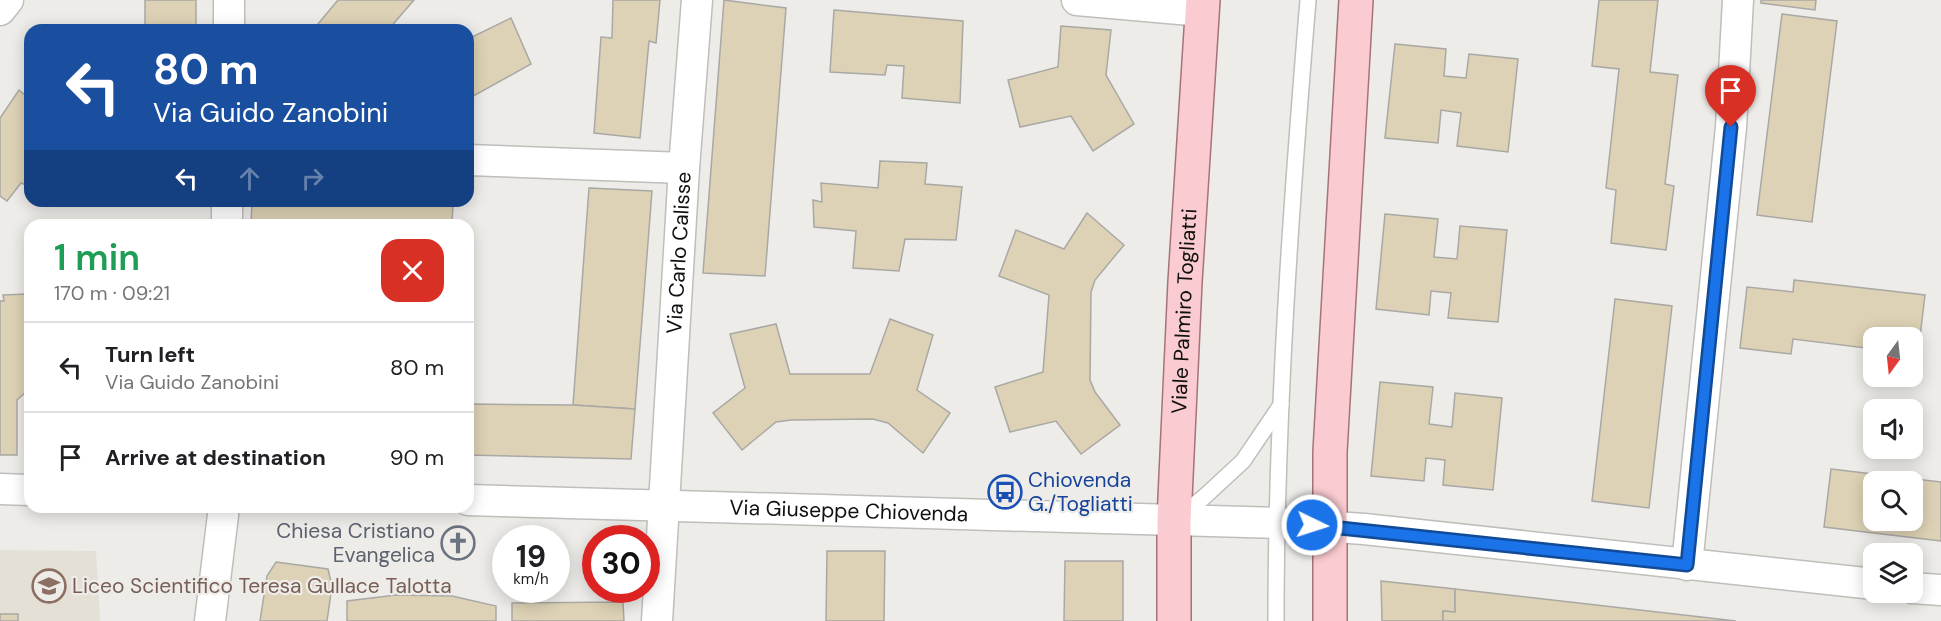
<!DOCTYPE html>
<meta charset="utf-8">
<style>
:root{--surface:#fff;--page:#f2f2f2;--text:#202124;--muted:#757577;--line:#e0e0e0}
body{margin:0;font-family:"DM Sans",sans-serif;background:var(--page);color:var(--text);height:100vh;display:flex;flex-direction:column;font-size:22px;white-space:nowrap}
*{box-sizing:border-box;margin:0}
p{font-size:20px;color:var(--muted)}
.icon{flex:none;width:33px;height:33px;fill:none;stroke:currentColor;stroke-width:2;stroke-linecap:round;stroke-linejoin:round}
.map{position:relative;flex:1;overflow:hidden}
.side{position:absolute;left:24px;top:219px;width:450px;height:294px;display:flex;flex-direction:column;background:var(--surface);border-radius:18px;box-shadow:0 3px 15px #0003}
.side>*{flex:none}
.top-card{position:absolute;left:24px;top:24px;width:450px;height:183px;border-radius:18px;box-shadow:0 3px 15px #0003;background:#1a4fa0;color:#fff;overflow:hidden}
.needle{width:39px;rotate:195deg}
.fabs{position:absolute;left:1863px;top:327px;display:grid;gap:12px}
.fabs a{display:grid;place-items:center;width:60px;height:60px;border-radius:12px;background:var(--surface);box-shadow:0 3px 15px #0003;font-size:30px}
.speed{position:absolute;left:492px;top:525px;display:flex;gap:12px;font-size:30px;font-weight:700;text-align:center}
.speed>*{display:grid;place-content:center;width:78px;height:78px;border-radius:50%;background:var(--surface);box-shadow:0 3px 15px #0003;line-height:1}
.speed small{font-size:15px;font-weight:400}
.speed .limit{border:9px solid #d22;background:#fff;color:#111}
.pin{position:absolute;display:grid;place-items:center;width:51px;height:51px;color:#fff;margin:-62px -26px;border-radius:50% 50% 50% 0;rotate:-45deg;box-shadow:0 0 6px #0007}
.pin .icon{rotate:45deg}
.me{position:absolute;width:66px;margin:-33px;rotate:94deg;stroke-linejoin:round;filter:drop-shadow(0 0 4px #0008)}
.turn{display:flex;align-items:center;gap:21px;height:126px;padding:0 30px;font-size:27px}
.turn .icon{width:78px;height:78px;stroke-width:2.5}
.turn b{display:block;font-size:42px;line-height:51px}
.lanes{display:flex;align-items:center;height:57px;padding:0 30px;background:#0003;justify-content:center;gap:30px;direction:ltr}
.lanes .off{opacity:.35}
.round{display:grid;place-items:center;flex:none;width:63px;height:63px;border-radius:18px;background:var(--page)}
.overview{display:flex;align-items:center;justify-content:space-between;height:102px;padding:0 30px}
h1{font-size:36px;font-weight:600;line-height:45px;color:#1e9e55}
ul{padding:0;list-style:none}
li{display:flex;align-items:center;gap:18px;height:90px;padding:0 30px;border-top:2px solid var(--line)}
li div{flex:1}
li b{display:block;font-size:22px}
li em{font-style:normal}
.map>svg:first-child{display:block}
</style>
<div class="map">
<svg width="1941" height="621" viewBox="0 0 1941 621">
<rect width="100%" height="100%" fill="#edece9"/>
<polygon fill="#e4e0d6" points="0,550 96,551 100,621 0,621"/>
<g fill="#ddd2b5" stroke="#aaa8a5" stroke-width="1.5" fill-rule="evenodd">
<rect x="145" y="0" width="51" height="30"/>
<polygon points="338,0 414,0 388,30 313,30"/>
<polygon points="613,0 660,0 656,43 649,41 640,138 594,133 601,37 612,38"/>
<polygon points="724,0 786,8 765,276 703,273"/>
<polygon points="1599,0 1658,0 1650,72 1678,75 1665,184 1674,186 1666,250 1611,243 1616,190 1606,188 1619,69 1592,66"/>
<polygon points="1761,0 1816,0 1815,10 1761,3"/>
<polygon points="834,10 963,21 960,103 902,98 904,66 887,65 885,75 830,72"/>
<polygon points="1782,14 1837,21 1812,222 1757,215"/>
<polygon points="511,18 531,64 468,99 468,39"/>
<polygon points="1061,26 1111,30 1106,75 1134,124 1093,151 1071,116 1020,127 1008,80 1058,67"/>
<polygon points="1395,44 1446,49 1444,76 1466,78 1469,54 1518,59 1508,152 1457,146 1461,113 1441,110 1438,143 1385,138"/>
<polygon points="19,90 30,99 30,179 26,185 21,183 7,201 0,196 0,118"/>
<polygon points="880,161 927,163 925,184 962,187 956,240 905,239 899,271 853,268 856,231 814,227 813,200 822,202 821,183 878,188"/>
<polygon points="589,188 652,191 635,409 573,405"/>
<polygon points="252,201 453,201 452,225 251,225"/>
<polygon points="1087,213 1124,245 1095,280 1091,292 1090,380 1095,392 1120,425 1081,454 1056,421 1010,432 995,387 1043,372 1049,295 999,276 1016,230 1064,249"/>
<polygon points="1385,214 1438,219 1434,257 1457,259 1460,226 1507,230 1498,322 1448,318 1451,293 1431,291 1429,315 1376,309"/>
<polygon points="1794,280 1925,295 1918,354 1912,353 1912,338 1874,338 1874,349 1793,339 1791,354 1740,348 1747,287 1793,292"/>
<polygon points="27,294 27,343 30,343 30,391 27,391 17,400 17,455 0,455 0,301 4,301 3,295"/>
<polygon points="1615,299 1672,306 1649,508 1592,501"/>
<polygon points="890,319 933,335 917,390 950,413 923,453 888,423 873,419 791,420 776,422 742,450 713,413 745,388 730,334 776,324 790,374 870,374"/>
<polygon points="1380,382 1433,387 1429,424 1452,427 1455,393 1502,398 1493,490 1443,485 1445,460 1426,458 1424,481 1371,476"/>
<polygon points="468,404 573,405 635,409 631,459 468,455"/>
<path d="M1831 469 1941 482V541L1824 527ZM1874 482H1912V520H1874Z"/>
<polygon points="827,551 885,551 884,621 826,621"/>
<polygon points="1065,561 1123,561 1123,621 1064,621"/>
<polygon points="276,562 328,569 332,586 327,621 260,621 267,576"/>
<polygon points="1381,581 1455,589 1455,612 1443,611 1443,621 1382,621"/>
<polygon points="1455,589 1736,621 1443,621 1443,611 1455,612"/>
<polygon points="396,595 452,596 496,606 496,621 347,621 347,601"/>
<polygon points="623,602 624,621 512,621 512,603"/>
<rect x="0" y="614" width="18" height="7"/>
</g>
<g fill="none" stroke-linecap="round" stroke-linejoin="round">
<defs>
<g id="service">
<polyline points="1177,518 1203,498 1243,461 1281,405"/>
<path d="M1276 621C1276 414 1291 206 1308 0"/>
</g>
<g id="minor">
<polyline points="1077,0 1202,11"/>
<polyline points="0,10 8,0"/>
<polyline points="229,30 229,0"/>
<polyline points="468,160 684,168"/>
<polyline points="227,225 227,201"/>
<polyline points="0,489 30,490"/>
<path id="s1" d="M468 500 1277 523 1364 529 1874 584"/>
<polyline points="1687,565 1731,127 1738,0"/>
<polyline points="1912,588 1941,590"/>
<polyline points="210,621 224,507"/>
<path id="s2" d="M657 621 684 168 697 0"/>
</g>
<g id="primary">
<path id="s3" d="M1174 621V520L1185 282 1203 0"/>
<polyline points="1330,621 1330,452 1356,0"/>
</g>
</defs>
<use href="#service" stroke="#bfbebb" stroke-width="18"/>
<use href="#minor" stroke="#bfbebb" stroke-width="33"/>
<use href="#primary" stroke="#a67378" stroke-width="36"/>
<use href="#service" stroke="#fff" stroke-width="15"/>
<use href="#minor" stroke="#fff" stroke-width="30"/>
<use href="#primary" stroke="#facbd0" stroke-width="33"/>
</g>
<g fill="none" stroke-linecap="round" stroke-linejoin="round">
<defs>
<polyline id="route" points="1312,525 1687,565 1731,127"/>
</defs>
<use href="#route" stroke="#114b97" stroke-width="15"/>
<use href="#route" stroke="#1a73e8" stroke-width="10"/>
</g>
<defs>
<symbol id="bus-ring" viewBox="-11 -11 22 22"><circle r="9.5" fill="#edece9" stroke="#1a4fb4" stroke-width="1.5"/><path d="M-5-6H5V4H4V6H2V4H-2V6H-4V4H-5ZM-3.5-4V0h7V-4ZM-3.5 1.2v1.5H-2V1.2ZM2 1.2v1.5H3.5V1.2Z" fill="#1a4fb4"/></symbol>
<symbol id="church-ring" viewBox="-11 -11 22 22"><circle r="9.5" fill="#edece9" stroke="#6b7280" stroke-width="1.5"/><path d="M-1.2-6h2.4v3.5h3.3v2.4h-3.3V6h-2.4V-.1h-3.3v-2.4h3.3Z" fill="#6b7280"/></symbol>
<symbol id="school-ring" viewBox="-11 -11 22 22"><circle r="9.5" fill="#edece9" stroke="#8d6e63" stroke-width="1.5"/><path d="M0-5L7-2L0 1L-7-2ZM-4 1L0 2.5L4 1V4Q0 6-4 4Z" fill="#8d6e63"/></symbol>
</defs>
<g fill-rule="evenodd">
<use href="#bus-ring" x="986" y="473" width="38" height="38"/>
<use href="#church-ring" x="439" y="524" width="38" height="38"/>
<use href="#school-ring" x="30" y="567" width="38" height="38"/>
</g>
<g text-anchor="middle" stroke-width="4.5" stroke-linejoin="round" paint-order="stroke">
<g font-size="21" fill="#10100f" stroke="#edece9">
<text dy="7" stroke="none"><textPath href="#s2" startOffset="369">Via Carlo Calisse</textPath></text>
<text dy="7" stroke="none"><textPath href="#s3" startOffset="310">Viale Palmiro Togliatti</textPath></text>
<text dy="7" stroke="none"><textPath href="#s1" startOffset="381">Via Giuseppe Chiovenda</textPath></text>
</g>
<g font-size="21" fill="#164399" stroke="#edece9" text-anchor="start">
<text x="1028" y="487">Chiovenda<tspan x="1028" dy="24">G./Togliatti</tspan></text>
</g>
<g font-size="21" fill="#5b616d" stroke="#edece9" text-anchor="end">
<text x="435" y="538">Chiesa Cristiano<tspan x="435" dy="24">Evangelica</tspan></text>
</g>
<g font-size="21" fill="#785e54" stroke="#edece9" text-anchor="start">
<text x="72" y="593">Liceo Scientifico Teresa Gullace Talotta</text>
</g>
</g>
</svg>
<div class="fabs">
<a><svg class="needle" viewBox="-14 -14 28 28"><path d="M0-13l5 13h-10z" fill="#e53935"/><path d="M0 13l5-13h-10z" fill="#757577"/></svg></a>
<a><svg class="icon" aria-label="sound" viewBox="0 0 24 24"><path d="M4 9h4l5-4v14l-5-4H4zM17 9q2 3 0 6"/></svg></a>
<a><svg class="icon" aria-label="search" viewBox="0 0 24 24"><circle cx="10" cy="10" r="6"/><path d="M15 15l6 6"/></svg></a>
<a><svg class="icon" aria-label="layers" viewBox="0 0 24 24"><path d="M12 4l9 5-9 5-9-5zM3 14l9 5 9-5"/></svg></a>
</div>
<div class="speed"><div>19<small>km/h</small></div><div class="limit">30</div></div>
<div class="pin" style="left:1731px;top:127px;background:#d93025"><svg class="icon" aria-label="arrive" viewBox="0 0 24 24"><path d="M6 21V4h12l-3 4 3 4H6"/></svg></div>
<svg class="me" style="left:1312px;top:525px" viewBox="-20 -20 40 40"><circle r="17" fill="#1a73e8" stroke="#fff" stroke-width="3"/><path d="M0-11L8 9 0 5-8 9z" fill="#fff"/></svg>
<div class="top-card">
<div class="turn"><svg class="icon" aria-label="left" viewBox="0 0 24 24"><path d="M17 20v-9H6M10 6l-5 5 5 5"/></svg><div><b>80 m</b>Via Guido Zanobini</div></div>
<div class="lanes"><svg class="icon" aria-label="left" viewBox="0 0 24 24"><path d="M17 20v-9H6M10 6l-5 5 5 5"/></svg><svg class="icon off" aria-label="ahead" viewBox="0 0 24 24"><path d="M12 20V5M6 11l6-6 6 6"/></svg><svg class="icon off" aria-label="right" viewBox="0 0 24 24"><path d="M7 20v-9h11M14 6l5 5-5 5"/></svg></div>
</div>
<section class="side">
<div class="overview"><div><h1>1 min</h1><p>170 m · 09:21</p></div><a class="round" style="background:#d93025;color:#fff"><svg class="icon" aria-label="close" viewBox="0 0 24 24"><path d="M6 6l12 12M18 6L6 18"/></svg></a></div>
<ul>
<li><svg class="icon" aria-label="left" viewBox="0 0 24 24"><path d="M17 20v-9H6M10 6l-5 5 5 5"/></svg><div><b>Turn left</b><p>Via Guido Zanobini</p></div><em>80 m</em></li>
<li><svg class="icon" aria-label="arrive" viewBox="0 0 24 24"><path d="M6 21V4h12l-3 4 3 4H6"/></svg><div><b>Arrive at destination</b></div><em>90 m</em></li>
</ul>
</section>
</div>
